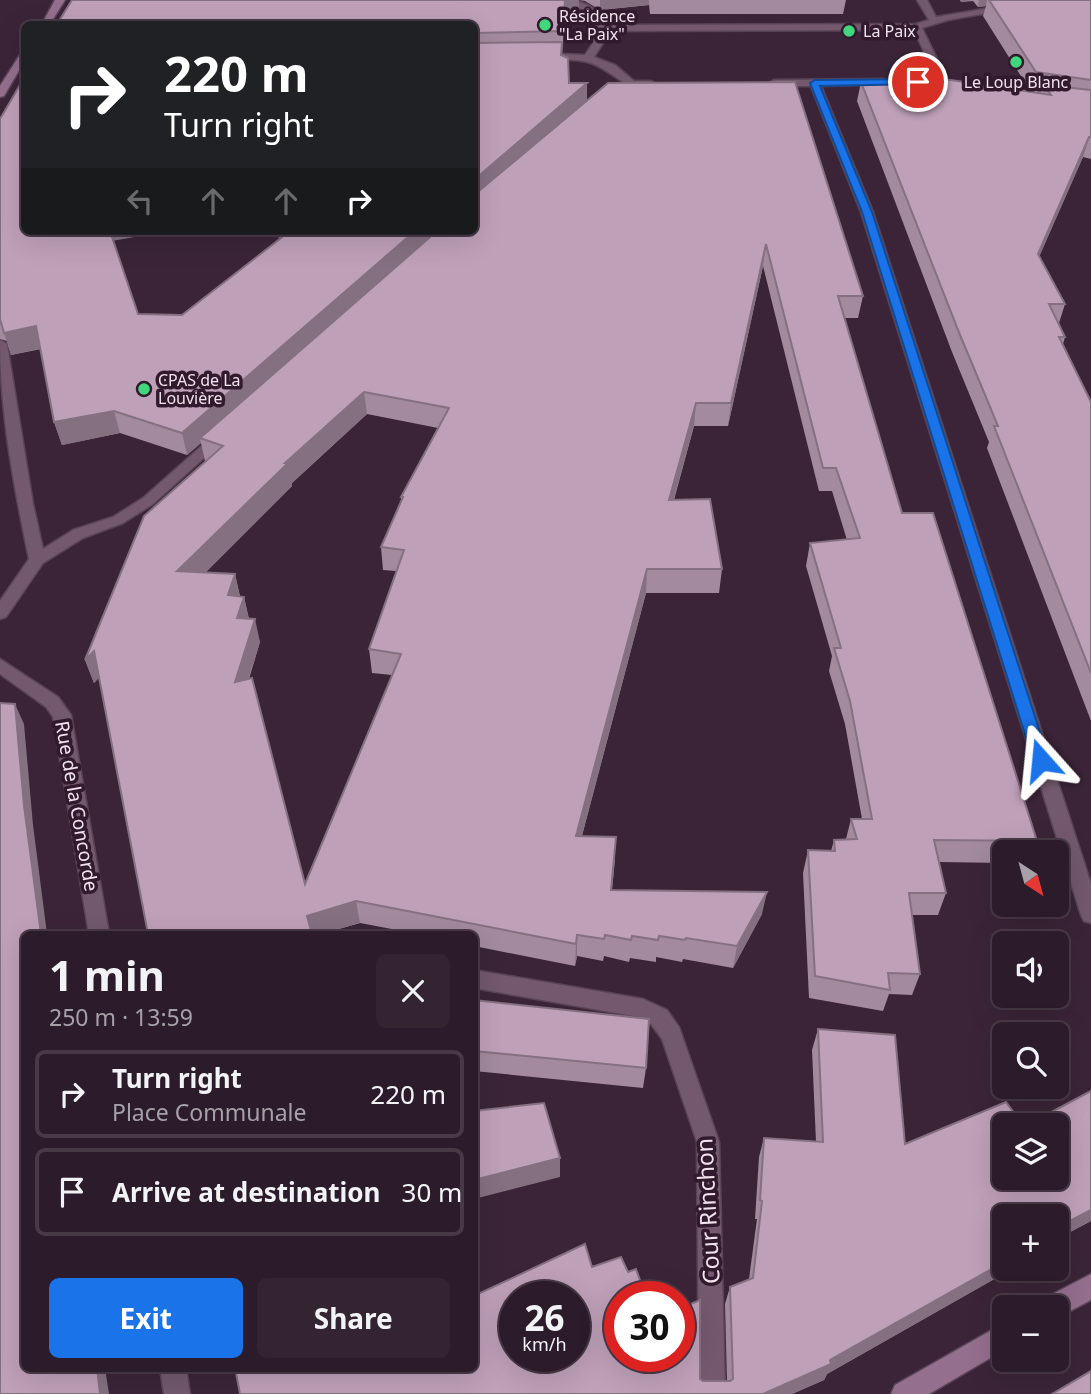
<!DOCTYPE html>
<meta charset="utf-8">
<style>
:root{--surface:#2c1b2a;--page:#342432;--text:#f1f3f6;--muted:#a6a1a8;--line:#483947;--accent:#1a73e8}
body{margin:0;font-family:"Noto Sans",sans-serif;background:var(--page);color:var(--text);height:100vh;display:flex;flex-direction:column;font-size:26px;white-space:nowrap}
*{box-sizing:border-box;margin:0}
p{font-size:23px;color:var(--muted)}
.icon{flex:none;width:38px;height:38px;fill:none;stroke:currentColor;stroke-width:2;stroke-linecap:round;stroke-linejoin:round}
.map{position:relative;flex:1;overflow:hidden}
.drawer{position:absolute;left:21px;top:931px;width:457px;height:441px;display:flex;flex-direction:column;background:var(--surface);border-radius:10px;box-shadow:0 7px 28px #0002,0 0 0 2px var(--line)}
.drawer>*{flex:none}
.hud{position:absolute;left:21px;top:21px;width:457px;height:214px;border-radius:10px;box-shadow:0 7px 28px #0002,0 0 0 2px var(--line);background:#202124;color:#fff;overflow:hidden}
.needle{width:46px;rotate:144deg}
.buttons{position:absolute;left:992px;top:840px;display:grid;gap:14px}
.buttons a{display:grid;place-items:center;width:77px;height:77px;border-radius:10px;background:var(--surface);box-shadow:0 7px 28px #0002,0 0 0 2px var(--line);font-size:35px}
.speed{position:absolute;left:499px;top:1281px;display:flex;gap:14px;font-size:35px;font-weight:700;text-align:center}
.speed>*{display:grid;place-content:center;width:91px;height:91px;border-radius:50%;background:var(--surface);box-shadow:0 7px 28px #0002,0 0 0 2px var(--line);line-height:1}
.speed small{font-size:18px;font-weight:400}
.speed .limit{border:10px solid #d22;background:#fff;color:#111}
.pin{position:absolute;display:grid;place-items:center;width:60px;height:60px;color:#fff;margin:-30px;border:4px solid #fff;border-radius:50%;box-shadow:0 2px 7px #0007}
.me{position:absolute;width:77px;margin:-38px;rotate:342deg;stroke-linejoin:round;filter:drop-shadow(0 0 5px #0008)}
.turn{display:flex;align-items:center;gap:24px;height:147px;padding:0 28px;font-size:32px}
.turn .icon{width:91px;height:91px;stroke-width:2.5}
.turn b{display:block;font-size:49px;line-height:60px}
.lanes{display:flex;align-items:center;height:66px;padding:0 28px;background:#0003;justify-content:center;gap:35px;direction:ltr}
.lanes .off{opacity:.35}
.round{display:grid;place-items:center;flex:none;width:74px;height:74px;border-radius:10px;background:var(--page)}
.headline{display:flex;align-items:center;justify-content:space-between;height:119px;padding:0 28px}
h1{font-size:42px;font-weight:700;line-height:52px}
.button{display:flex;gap:14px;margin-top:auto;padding:14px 28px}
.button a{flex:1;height:80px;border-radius:10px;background:var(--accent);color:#fff;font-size:28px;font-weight:700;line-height:80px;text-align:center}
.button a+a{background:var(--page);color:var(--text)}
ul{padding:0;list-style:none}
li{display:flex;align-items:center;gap:21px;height:88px;margin:0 14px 10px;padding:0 14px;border:4px solid var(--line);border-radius:10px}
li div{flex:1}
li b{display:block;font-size:26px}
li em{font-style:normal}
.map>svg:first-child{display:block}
</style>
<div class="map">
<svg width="1091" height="1394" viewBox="0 0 1091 1394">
<rect width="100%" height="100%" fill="#3b2438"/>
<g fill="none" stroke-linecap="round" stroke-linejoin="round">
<defs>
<g id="street">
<path d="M563 0C579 0 591 4 602 16V25L916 24 929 20 917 0H927L936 17 1037 0H1060L948 20 922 28 949 84 944 87 939 84 914 30 602 31 603 43 594 57 615 65 634 81H651L656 84C632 100 611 67 587 62 571 58 554 61 538 58V54L541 53 585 55 593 43 592 17Z"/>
<polygon points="882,79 886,80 886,84 821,86 873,212 1091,884 1091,923 1084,921 1081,915 861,212 811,86 774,86 769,83 774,80"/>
<path d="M0 340 7 344 33 504 43 549 73 530 113 517 143 498 214 435H224L226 438 153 504 123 523 83 538 43 563 6 617 0 619V601L29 559C14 487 0 414 0 340Z"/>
<polygon points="0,659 58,697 71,715 109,934 89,934 53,717 46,707 0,674"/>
<polygon points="474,970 643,999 667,1010 679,1027 719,1142 725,1394 699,1394 697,1142 662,1039 651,1024 639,1017 474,988"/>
<polygon points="160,1368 186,1368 190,1394 164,1394"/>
</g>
<g id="secondary">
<polygon points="55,0 65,0 50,24 42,24"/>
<polygon points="24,52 24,62 4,96 0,97 0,86 21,53"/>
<polygon points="1091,1274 1091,1300 1057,1318 1057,1307 1042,1307 1045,1298"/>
<polygon points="1004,1323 1004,1350 929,1394 891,1394 895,1385"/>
</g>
</defs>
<use href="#street" stroke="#584455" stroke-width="3"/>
<use href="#secondary" stroke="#584455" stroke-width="3"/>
<use href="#street" fill="#73586e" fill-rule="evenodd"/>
<use href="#secondary" fill="#956f8e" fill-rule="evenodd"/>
</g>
<g fill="#a38a9f" fill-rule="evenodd">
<path d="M72 0H846L843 14H650L649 5 600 10 585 1 579 0V13L565 14 562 55 569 83H587V101L863 296 858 318H844L902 513 1037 841 1032 852H1004V863L939 862 946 893 938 915H912L920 974 912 995 889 994 883 1011 809 998 803 873 808 850 831 851 834 840 846 839 851 819H862L845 724 829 671 832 656 806 566 810 543 847 540 832 491H819L763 266 728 426H694L674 500 722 569 719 593H646L582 836 615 859 612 890 762 914 733 968 683 959 682 962 656 957V962L630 958 629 962 604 956 603 961 577 956 575 966 474 946V934H418L360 923 321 934 99 677 94 683 85 660 205 461 201 443 187 455 120 433 62 445 54 422 41 349 11 355 7 341 0 339V119L24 231H168L113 240 138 314 182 315 281 238 253 231H474V24ZM367 414 438 428 401 497V502L381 547 383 570 396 571 369 649 372 673 392 675 305 884 249 679 260 642 249 619 244 597 240 596 235 574 205 573 292 486V483Z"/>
<polygon points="960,0 1091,0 1091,159 1083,157 1039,257 1065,304 1059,323 1065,337 1063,344 1091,402 1091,721 987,448 989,442 952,352 857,101 861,82 916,82 917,75 1031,92 983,16 986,6 978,7 973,1 961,2"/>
<polygon points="474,1000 646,1068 643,1088 474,1071"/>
<polygon points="818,1029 905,1144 1004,1178 1091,1091 1091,1221 1057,1239 1057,1216 1004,1269 1012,1269 827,1374 824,1380 792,1394 235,1368 476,1295 592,1267 703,1381 727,1381 725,1304 730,1287 749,1279 757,1219 755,1219 759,1157 764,1138 816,1142 812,1050"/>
</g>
<g fill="#857082">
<polygon points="565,0 579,0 579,13 565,14 563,50"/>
<polygon points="600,0 649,0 649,5 600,10"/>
<polygon points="961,0 973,0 961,2"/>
<polygon points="979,0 987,0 986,6 978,7"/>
<polygon points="587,83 587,103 474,201 474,180"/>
<polygon points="1089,137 1083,157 1031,275 1038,254"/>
<polygon points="109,231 168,231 112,241"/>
<polygon points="415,231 441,231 200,438 201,443 187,455 182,433"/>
<polygon points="766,244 763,266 728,426 731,403"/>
<polygon points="36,326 43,348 11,355 4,333"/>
<polygon points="364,392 367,414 292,483 292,486 183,594 177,571 285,463"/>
<polygon points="696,403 694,426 667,523 669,500"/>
<polygon points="114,411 120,433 62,445 54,422"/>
<polygon points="647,569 646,593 576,858 576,836"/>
<polygon points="235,574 240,597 228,595"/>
<polygon points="244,597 249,620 237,618"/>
<polygon points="255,619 260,642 240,705 235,682"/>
<polygon points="94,651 102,675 94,683 85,660"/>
<polygon points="15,704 24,724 33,825 47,934 41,934 24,806"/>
<polygon points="767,892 762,914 733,968 737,946"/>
<polygon points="356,901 360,923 321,934 311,934 307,916"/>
<polygon points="577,935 577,956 575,966 576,944"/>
<polygon points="560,1158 560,1177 474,1199 474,1180"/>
<polygon points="1091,1210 1091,1221 1057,1239 1057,1229 1058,1227"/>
<polygon points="1004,1262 1004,1269 1012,1269 827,1374 824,1380 792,1394 763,1394 830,1360"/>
<polygon points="97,1368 105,1368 109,1394 100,1394"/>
</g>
<g fill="#bea0b9" stroke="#857082" stroke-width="2" fill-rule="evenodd">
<polygon points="72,0 565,0 563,31 474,33 474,24 57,24"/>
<polygon points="989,0 1091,0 1091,80 1036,72"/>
<polygon points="562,42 561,55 568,58 569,83 587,83 474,180 474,43"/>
<polygon points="917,75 1051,95 1044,85 1091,90 1091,137 1089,137 1038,254 1065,304 1049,304 1065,337 1059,337 1091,402 1091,673 994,426 998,426 958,330 861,82 920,82"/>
<polygon points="24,78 24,231 110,231 138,314 182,315 290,231 415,231 182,433 114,411 54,422 36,326 4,333 0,319 0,119"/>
<path d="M795 82 863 296H838L902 513H933L1037 841 934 840 946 893H909L920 974 888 973 890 990 815 976 808 850 835 851 834 840 857 839 851 819H872L850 701 834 648H841L810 543 860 538 836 468H823L766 244 731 403H696L669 500 710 499 722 569H647L576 836 616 837 611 890 767 892 737 946 686 938 685 940 659 936 658 940 632 936 631 940 605 935 604 939 577 935 576 944 356 901 307 916 312 934H148L94 651 85 660 144 516 223 446 200 438 437 231H474V195L608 83ZM364 392 449 408 401 497H403L381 547 404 550 369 649 401 654 305 884 252 678 235 682 255 619 237 618 244 597 228 595 235 574 177 571 288 463H285Z"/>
<polygon points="0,703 15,704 24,806 41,934 24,934 24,1368 97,1368 100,1394 0,1394"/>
<polygon points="474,1000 649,1019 646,1068 474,1051"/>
<path d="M818 1029 895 1035 905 1144 1006 1102 1023 1125H1004V1178H1057V1125H1027L1091 1091V1210L1058 1227 1060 1230 1057 1232V1216H1004V1262L830 1360 831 1364 763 1394H240L235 1368H474V1290L476 1295 585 1244 592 1267 621 1257 628 1272 636 1269 646 1297H620V1356H679V1309L700 1300V1379L703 1381H730L733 1379 730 1287 753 1278 762 1201 760 1200 764 1138 823 1142ZM514 1297H574V1356H514Z"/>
<polygon points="544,1103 560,1158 474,1180 474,1111"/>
<polygon points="1091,1371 1091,1394 1052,1394"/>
</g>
<polygon fill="#1a73e8" stroke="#114b97" stroke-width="2" points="918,79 922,80 922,84 820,86 872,212 1049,760 1041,766 1033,760 862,212 810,83 815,80"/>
<g fill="#41d77c" stroke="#311a2d" stroke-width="2.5">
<circle cx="545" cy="25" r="7"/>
<circle cx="849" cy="31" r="7"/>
<circle cx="1016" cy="62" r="7"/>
<circle cx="144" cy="389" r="7"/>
</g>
<g text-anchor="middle" stroke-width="7" stroke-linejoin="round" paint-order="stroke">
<g font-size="16" fill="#f2e2ef" stroke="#311a2d" text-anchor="start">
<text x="559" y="22">Résidence<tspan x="559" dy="18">"La Paix"</tspan></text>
<text x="863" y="37">La Paix</text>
<text x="1016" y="88" text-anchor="middle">Le Loup Blanc</text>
<text x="158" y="386">CPAS de La<tspan x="158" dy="18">Louvière</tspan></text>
</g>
<g font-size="19" fill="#f2e2ef" stroke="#311a2d">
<text transform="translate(77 806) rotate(80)" y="7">Rue de la Concorde</text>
</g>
<g font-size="23" fill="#f2e2ef" stroke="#311a2d">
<text transform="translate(708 1211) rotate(-93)" y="8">Cour Rinchon</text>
</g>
</g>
</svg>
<div class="buttons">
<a><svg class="needle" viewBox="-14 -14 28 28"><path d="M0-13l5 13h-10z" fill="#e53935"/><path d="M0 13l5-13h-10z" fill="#a6a1a8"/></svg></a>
<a><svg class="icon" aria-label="sound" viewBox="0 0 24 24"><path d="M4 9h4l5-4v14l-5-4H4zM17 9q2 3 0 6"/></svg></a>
<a><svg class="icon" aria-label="search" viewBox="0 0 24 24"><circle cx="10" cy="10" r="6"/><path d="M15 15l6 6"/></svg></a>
<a><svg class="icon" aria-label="layers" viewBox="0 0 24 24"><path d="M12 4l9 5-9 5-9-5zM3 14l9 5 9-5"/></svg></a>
<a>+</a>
<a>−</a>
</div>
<div class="speed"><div>26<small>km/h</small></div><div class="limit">30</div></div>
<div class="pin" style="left:918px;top:82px;background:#d93025"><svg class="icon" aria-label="arrive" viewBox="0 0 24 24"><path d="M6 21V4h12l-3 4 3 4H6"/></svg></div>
<svg class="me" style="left:1041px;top:760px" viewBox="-20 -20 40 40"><path d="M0-17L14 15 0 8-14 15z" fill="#1a73e8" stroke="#fff" stroke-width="4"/></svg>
<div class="hud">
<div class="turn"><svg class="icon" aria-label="right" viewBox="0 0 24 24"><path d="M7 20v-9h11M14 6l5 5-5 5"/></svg><div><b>220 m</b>Turn right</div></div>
<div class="lanes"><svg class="icon off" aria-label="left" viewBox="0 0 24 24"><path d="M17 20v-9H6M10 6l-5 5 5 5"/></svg><svg class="icon off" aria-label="ahead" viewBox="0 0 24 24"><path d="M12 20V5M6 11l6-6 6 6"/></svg><svg class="icon off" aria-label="ahead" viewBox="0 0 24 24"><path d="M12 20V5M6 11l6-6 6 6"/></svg><svg class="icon" aria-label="right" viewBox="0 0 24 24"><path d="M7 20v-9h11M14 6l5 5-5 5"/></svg></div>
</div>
<section class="drawer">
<div class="headline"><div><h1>1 min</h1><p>250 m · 13:59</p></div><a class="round"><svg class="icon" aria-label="close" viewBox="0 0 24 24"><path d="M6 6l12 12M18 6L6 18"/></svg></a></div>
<ul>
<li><svg class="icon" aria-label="right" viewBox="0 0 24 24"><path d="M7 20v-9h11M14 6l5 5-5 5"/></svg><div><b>Turn right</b><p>Place Communale</p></div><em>220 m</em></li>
<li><svg class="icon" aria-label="arrive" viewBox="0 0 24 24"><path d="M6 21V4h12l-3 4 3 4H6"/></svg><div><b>Arrive at destination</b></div><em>30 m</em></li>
</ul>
<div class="button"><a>Exit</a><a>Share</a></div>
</section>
</div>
